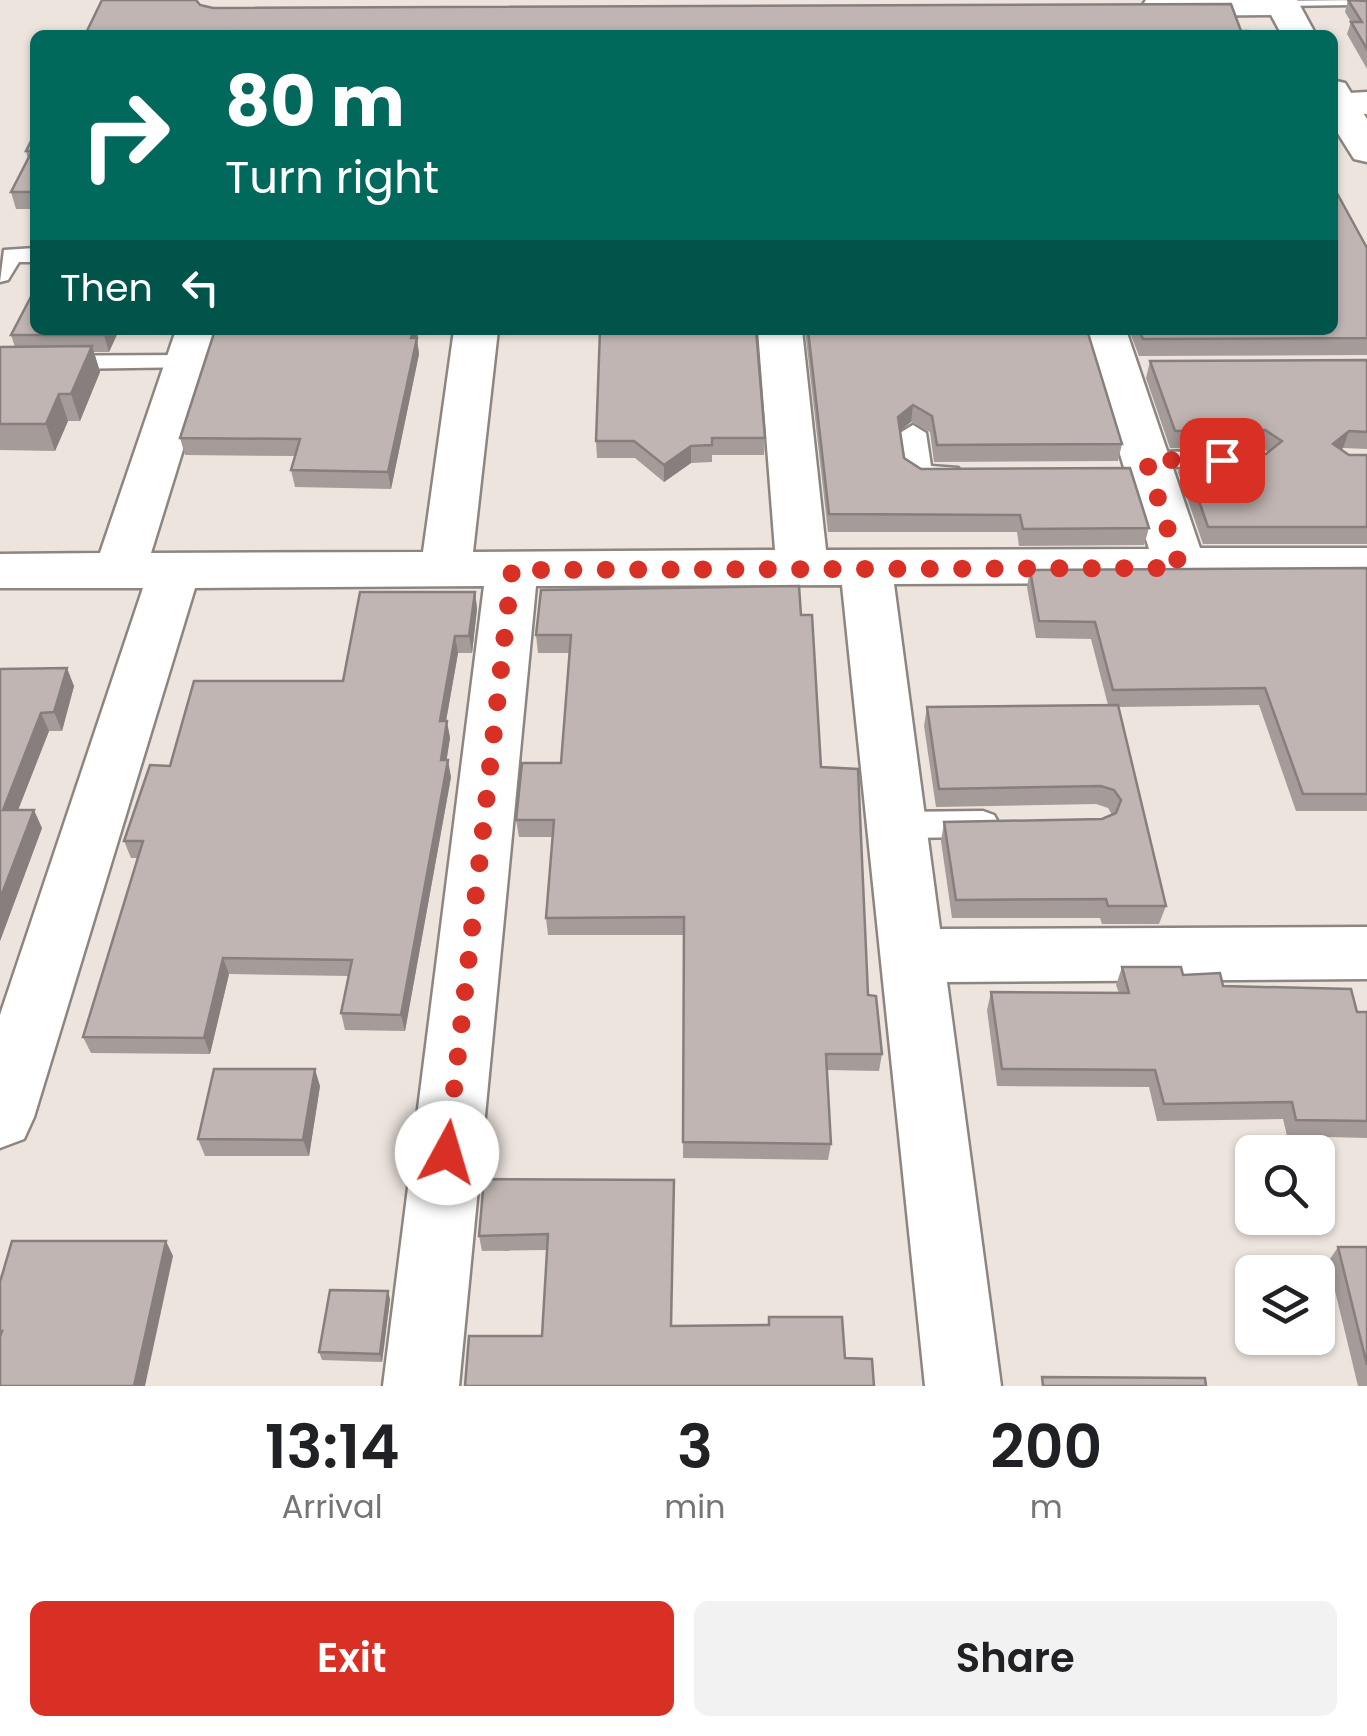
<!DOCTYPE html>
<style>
:root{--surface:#fff;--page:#f2f2f2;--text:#202124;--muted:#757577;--accent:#d93025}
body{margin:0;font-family:Poppins,sans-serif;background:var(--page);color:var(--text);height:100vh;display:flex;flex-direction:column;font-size:38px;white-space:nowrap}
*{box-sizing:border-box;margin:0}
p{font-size:32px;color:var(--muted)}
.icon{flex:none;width:55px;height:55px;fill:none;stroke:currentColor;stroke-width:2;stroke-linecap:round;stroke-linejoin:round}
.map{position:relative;height:1386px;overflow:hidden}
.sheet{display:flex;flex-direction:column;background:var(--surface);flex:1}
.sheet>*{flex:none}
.hud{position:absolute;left:30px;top:30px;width:1308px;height:305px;border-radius:15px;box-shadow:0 2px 8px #0004;background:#00695c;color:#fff;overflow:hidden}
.controls{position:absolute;left:1235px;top:1135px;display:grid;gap:20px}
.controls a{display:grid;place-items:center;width:100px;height:100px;border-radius:15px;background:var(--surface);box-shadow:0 2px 8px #0004;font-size:50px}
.pin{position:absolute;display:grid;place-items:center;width:85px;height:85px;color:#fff;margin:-42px;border-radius:20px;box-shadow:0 5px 15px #0006}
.me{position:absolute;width:110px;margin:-55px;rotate:6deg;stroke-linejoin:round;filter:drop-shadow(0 0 8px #0008)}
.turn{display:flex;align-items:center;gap:35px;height:210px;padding:0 30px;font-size:45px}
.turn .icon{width:130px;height:130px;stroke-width:2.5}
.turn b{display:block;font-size:70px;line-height:85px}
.then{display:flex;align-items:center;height:95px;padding:0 30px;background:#0003;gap:20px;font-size:38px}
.eta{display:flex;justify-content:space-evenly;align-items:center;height:170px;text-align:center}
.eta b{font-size:60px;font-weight:600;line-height:70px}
.cta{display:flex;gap:20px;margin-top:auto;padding:20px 30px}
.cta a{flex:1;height:115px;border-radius:15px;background:var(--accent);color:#fff;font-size:40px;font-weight:600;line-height:115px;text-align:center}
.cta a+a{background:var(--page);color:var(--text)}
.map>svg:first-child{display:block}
</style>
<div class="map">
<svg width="1367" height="1386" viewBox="0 0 1367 1386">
<rect width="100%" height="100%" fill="#ece4dd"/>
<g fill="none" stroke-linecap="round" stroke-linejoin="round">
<defs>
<g id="service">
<polygon points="1362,0 1353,5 1280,6 1271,1"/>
<polygon points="35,248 35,262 19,262 8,280 0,282 4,250"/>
<polygon points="187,355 196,357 199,362 196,367 0,370 0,356"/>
<polygon points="913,425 926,433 931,466 958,468 962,474 958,480 910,480 900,433"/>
<polygon points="1223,451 1232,453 1236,459 1232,465 1146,468 1133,460 1146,452"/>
<polygon points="983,811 994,815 999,824 994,833 983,837 896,838 885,834 880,825 885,816 896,812"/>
</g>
<g id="minor">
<polygon points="1146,0 1295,0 1299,5 1294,12 1282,15 1159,16 1147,13 1142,6"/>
<polygon points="1367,92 1367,114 1332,112 1332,94"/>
<polygon points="176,330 220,330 151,553 423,552 454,330 498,330 473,552 775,550 758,330 802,330 826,550 1149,549 1082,330 1126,330 1200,548 1367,548 1367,582 894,584 940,929 1367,927 1367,979 947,982 1001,1386 925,1386 842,585 536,586 459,1386 383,1386 484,586 195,588 34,1117 24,1139 0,1148 0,1015 143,588 0,588 0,554 100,553"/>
</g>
<g id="tertiary">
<polygon points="1263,0 1297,0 1316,35 1282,35"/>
<polygon points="1332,80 1345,83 1367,119 1367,162 1354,159 1332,124"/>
</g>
</defs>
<use href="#service" stroke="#8d8680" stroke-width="5"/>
<use href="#minor" stroke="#8d8680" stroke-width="5"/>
<use href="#tertiary" stroke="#8d8680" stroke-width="5"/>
<use href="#service" fill="#fff" fill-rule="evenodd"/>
<use href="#minor" fill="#fff" fill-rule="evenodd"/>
<use href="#tertiary" fill="#fff" fill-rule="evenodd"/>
</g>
<g fill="#a59c9a">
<polygon points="1348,0 1367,1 1367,69 1347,34 1351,22 1345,12"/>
<polygon points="35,133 35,209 16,209 11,192 28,159 26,151"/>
<polygon points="1367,248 1367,355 1139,356 1129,330 1332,330"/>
<polygon points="35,330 119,330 109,352 94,352 100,372 80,421 68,421 55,451 0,450 0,347 15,347 11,335"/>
<polygon points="805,330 1087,330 1122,444 1118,461 934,462 930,432 911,422 900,430 904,458 921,469 1149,528 1144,545 1019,546 1017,532 828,532"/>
<polygon points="417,339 419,354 391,489 295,487 291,470 295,456 185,455 180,438"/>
<polygon points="1367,360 1367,449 1343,448 1341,450 1349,455 1367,455 1367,544 1203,544 1178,472 1183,455 1266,454 1268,452 1260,447 1170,448 1146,378 1150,361"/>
<polygon points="765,438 764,455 712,455 712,462 691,463 664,482 635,458 597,458 596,441"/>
<polygon points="1367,568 1367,811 1296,811 1259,705 1119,707 1166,906 1159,924 1102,924 1100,918 952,918 941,841 944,822 1102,819 1112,815 1108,808 1096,804 936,807 924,726 927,707 1108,705 1091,639 1036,638 1027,587 1030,570"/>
<polygon points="475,592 477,609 472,653 458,653 446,721 450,738 446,760 451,777 405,1031 345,1030 341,1013 348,976 229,974 210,1054 91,1053 83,1037 138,858 131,858 124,841 170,766 343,681"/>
<polygon points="801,615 821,767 882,1054 879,1071 827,1070 831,1144 828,1160 683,1158 684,935 548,935 546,918 552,837 519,837 516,820 561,763 569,653 538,653 536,635"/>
<polygon points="0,669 74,686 62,731 49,731 18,810 42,828 0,941"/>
<polygon points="1122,967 1183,975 1223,986 1357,1012 1367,1012 1367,1138 1287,1136 1283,1119 1157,1121 1149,1087 997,1086 987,1010 991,992 1119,993 1116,985"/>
<polygon points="320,1086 309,1156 205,1156 198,1139"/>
<polygon points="484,1179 672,1326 768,1325 769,1317 845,1358 542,1336 547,1250 482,1251 479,1236"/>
<polygon points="1338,1247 1367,1247 1367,1386 1358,1386 1328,1262"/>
<polygon points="390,1299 382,1362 322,1360 319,1352"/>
</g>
<g fill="#867f7d">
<polygon points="106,330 119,330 109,352 104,335"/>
<polygon points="413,330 419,330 417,339 419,354 391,489 388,472"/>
<polygon points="92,346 100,372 80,421 71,394"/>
<polygon points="59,394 68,421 55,451 46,424"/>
<polygon points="913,405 911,422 896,434 898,417"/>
<polygon points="1349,431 1343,448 1326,461 1333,444"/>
<polygon points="691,446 691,463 664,482 664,465"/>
<polygon points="475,592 477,609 472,653 469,636"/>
<polygon points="455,636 458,653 443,738 440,721"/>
<polygon points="67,668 74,686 62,731 54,712"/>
<polygon points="41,713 49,731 11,828 3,810"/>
<polygon points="447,721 450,738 444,777 441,760"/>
<polygon points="448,760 451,777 405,1031 401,1015"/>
<polygon points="34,810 42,828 0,941 0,899"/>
<polygon points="223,958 229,974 210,1054 204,1038"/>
<polygon points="315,1069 320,1086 309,1156 303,1140"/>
<polygon points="166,1241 173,1256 145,1386 134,1386"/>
<polygon points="388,1291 390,1299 382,1362 380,1354"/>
</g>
<g fill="#c0b5b3" stroke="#867f7d" stroke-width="2.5">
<polygon points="102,0 196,0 200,5 213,8 1231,4 1241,31 1248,31 1250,35 248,35 235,31 234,35 85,35"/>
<polygon points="1348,0 1367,1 1367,49 1351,22 1362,22"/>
<polygon points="35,133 35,192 11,192 32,151 26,151"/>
<polygon points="1332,184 1367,248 1367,338 1143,339 1139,330 1332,330"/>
<polygon points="35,289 35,330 106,330 104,335 11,335"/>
<polygon points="215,330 413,330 411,338 417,338 388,472 291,470 300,439 180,438"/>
<polygon points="600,330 756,330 765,438 712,438 712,445 691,446 664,465 634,441 596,441"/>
<polygon points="808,330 1087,330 1122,444 937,445 932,416 913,405 898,417 904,458 921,469 1130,468 1149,528 1023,529 1020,515 829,514"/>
<polygon points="92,346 71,394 59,394 46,424 0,424 0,347"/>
<polygon points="1367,360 1367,432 1349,431 1333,444 1349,455 1367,455 1367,527 1208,527 1183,455 1266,454 1282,441 1265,430 1175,431 1150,361"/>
<polygon points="1367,568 1367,794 1303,794 1265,688 1113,690 1095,622 1039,621 1030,570"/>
<polygon points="799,586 801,615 812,615 821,767 858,769 868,995 876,996 882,1054 826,1054 831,1144 683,1142 684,917 546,918 554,820 516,820 522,763 561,763 571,635 536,635 541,590"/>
<polygon points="360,592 475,592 469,636 455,636 440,721 447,721 441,760 448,760 401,1015 341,1013 352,960 223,958 204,1038 83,1037 143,841 124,841 150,765 170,766 194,681 343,681"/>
<polygon points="67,668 54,712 41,713 3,810 34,810 0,899 0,669"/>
<polygon points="1118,705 1166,906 1108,906 1106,899 956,900 944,822 1102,819 1116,813 1121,800 1114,790 1101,786 939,789 927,707"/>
<polygon points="1122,967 1181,967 1183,975 1220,973 1223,986 1351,989 1357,1012 1367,1012 1367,1121 1296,1120 1292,1102 1164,1104 1155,1070 1002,1069 991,992 1129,993"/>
<polygon points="214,1069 315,1069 303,1140 198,1139"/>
<polygon points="484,1179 674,1180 671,1326 769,1325 769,1317 842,1317 845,1358 872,1359 874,1386 465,1386 469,1336 542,1336 548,1234 479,1236"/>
<polygon points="12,1241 166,1241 134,1386 0,1386 0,1337 2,1331 0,1331 0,1282"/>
<polygon points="1338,1247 1367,1247 1367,1365"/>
<polygon points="330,1290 388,1291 380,1354 319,1352"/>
<polygon points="1042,1377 1205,1378 1206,1386 1043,1386"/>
</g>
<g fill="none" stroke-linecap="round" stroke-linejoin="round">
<polyline stroke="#d93025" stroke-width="18" stroke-dasharray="0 32.4" points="447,1153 512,570 1180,568 1146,460 1222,460"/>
</g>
</svg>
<div class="controls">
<a><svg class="icon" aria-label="search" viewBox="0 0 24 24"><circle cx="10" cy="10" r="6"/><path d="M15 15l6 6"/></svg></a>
<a><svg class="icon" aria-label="layers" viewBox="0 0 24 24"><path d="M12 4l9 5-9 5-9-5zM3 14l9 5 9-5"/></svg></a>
</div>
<div class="pin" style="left:1222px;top:460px;background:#d93025"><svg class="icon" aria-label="arrive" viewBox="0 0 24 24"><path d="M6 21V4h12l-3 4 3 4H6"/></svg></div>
<svg class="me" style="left:447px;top:1153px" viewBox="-20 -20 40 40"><circle r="19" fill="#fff"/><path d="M0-13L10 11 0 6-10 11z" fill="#d93025"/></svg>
<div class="hud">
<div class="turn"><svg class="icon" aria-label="right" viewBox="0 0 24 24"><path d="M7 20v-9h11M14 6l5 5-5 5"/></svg><div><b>80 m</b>Turn right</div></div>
<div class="then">Then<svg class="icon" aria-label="left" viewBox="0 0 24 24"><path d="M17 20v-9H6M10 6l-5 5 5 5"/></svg></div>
</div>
</div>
<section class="sheet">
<div class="eta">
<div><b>13:14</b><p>Arrival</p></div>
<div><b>3</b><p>min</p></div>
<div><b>200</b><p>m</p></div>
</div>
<div class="cta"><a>Exit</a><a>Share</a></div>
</section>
